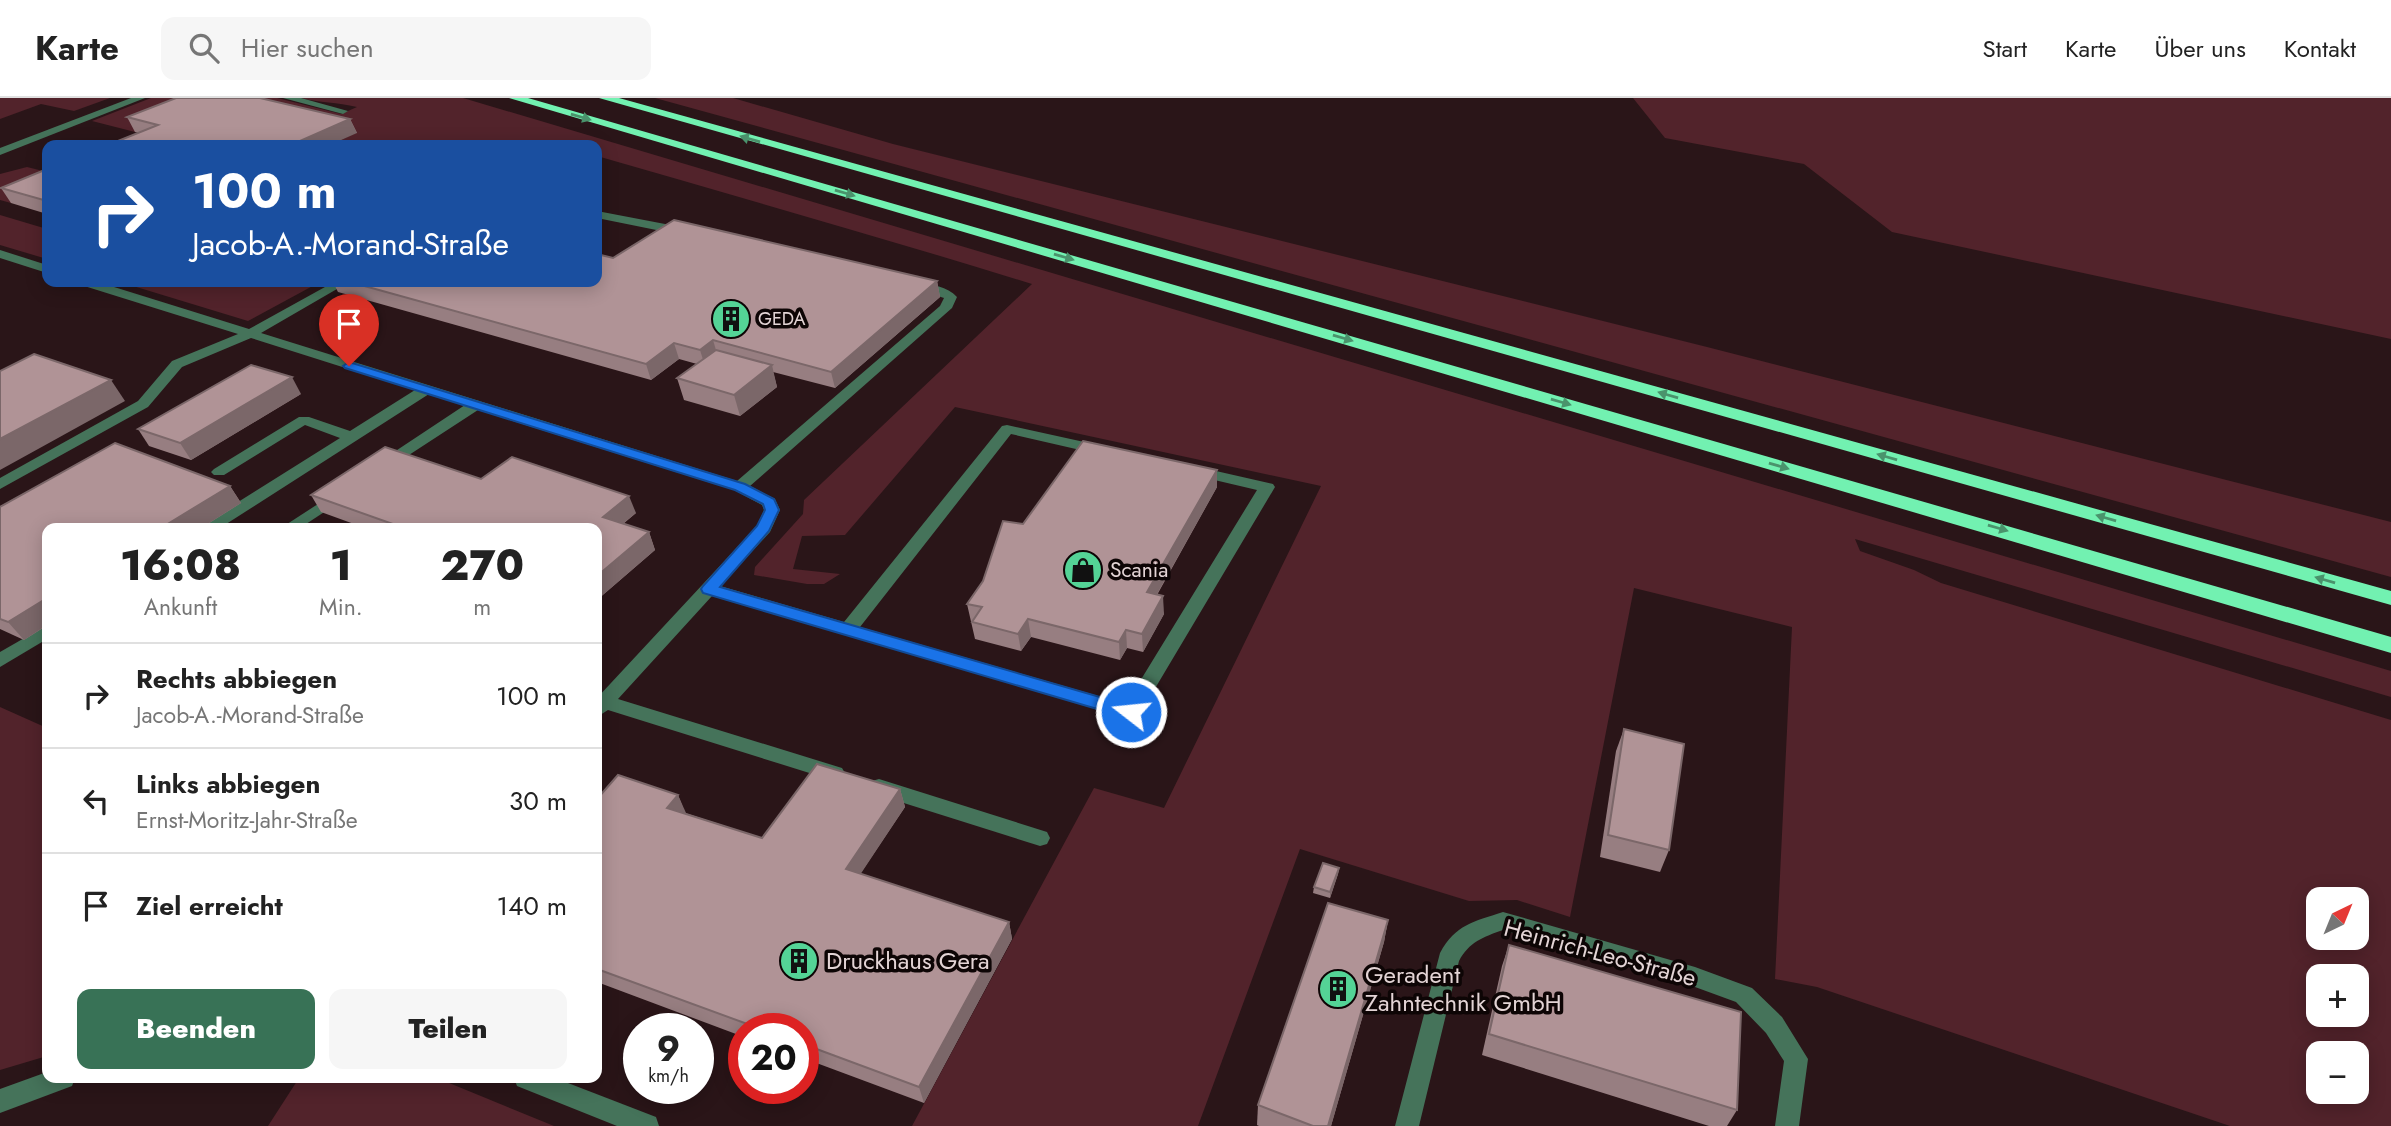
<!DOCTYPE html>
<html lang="de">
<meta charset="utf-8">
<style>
:root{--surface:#fff;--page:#f6f6f6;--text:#222;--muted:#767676;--line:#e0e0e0;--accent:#387256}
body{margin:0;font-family:Jost,sans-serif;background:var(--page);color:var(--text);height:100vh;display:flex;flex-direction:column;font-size:26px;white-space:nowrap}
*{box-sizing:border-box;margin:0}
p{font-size:23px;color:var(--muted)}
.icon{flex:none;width:38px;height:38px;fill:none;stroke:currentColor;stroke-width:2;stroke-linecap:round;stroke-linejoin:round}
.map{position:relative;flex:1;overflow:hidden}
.panel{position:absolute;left:42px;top:425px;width:560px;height:560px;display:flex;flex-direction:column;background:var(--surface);border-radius:14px;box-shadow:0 4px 18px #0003}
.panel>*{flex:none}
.banner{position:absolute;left:42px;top:42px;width:560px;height:147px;border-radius:14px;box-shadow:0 4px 18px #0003;background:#1a4fa0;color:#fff;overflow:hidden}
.needle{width:46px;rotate:43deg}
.tools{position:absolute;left:2306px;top:789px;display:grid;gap:14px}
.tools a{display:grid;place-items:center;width:63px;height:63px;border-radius:14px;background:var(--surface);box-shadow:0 4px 18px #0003;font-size:35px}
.speed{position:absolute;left:623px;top:915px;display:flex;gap:14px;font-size:35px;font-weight:700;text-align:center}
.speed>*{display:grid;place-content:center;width:91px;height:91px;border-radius:50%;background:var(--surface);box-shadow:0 4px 18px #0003;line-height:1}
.speed small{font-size:18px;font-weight:400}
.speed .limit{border:10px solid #d22;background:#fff;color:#111}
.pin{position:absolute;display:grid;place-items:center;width:60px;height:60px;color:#fff;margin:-72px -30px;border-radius:50% 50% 50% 0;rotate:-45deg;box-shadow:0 0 7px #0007}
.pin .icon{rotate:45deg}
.me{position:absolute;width:77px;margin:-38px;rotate:286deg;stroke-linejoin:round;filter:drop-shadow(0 0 5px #0008)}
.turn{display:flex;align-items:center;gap:24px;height:147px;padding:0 35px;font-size:32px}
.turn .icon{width:91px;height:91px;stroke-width:2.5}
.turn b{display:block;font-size:49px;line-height:60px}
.eta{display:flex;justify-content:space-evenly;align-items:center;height:119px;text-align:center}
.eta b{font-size:42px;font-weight:800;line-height:49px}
.cta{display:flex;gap:14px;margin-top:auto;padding:14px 35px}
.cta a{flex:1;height:80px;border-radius:14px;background:var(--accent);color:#fff;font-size:28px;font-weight:800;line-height:80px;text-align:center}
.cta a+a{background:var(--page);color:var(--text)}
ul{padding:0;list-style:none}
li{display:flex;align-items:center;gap:21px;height:105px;padding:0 35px;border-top:2px solid var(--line)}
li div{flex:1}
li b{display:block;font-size:26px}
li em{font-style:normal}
header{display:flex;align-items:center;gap:42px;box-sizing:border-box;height:98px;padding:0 35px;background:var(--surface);border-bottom:2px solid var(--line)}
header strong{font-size:33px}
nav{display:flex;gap:38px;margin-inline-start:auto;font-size:24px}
.search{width:490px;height:63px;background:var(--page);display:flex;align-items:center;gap:18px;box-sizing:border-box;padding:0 24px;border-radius:14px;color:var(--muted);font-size:26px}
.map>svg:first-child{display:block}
</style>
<header>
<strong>Karte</strong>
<div class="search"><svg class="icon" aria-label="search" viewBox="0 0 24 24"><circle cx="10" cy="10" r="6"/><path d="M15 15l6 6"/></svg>Hier suchen</div>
<nav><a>Start</a><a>Karte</a><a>Über uns</a><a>Kontakt</a></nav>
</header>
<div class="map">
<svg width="2391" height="1028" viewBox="0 0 2391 1028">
<rect width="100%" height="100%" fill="#2a1518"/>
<g fill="#52232b" fill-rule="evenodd">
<polygon points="0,0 110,0 74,13 41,6 0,21"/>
<polygon points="151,0 171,0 191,5 135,34 92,23"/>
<path d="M250 0H277L341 16 357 9C337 4 320 5 300 0H463L2391 573V599L1855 441 1860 453 1914 472 1941 485 2391 622V1028H2230L1817 889 1775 881 1792 529 1634 490 1570 819 1517 802 1469 803 1300 751 1198 1028H912L1094 690 1164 710 1321 388 955 309 845 437 802 438 793 471 840 476 824 486H807L754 477 755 469 803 416 804 402 1032 186C887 141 742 100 597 58V47H330L356 35ZM2319 802H2357V840H2319ZM2319 878H2357V917H2319ZM2319 956H2357V994H2319Z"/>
<polygon points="655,0 733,0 893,46 1707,249 2391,424 2391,479"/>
<polygon points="1633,0 2391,0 2391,241 1892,134 1804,66 1665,40"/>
<polygon points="27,69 47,74 11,105 0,102 0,76"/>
<polygon points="0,117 47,131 47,161 0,147"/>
<polygon points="120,184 320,184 248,223"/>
<polygon points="0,609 47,630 47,958 0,972"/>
<polygon points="299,980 437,980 554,1028 268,1028"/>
</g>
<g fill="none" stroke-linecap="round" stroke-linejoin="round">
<g fill="#45735a" fill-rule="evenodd">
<polygon points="131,0 145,0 0,57 0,50"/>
<polygon points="283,0 301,0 348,13 343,16"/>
<polygon points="597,113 686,130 692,134 686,138 597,120"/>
<polygon points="0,152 47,167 47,175 0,160"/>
<path d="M918 183C932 187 947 188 957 199L952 210 750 388 775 401 780 412 770 434 720 488 844 524 1002 328 1007 327 1107 349 1110 352 1107 355 1102 357 1011 336 860 529 1126 606 1257 392 1189 376 1186 373 1194 368 1273 386 1275 389 1138 619 1131 621 712 498 618 601 842 670 845 675 842 680 835 683 608 612 597 619V600L757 428 764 412 762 407 734 392 478 312 389 370H379L376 367 379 364 465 307 429 296 220 430H201L203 426 340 340 305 327 224 377H214L211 374 214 371 299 319H309L350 333 415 292 251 240 182 269 148 309 0 391V380L138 303 172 263 238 236 81 187 80 184H98L249 231 334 184H349L261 235 737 383 940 208 944 200 913 190V184Z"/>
<polygon points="338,393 344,395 346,398 344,401 300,430 281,430"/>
<polygon points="47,527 47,541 0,569 0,554"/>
<polygon points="879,681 1047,734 1050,740 1047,746 1040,748 872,695 869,689 872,683"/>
<path d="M1503 814 1695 869 1752 890 1782 919 1808 961 1799 1028H1775L1784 963 1766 935 1736 904 1695 889 1503 832C1483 839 1469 844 1459 863L1419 1028H1395L1440 855C1456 826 1473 824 1503 814Z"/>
<polygon points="47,974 47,980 75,980 72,988 0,1015 0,991"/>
<polygon points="514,980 555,980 656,1019 659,1028 617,1028 517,988"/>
</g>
<g fill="#72f1b1" fill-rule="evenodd">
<polygon points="509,0 528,0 2391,539 2391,555"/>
<polygon points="599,0 619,0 2391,493 2391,507"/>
</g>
</g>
<g fill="#977e81">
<polygon points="272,3 350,21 357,35 139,35 135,34 127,19"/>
<polygon points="47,71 47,116 11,105 1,90"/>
<polygon points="613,160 937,183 940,199 835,290 773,274 777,289 740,318 684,302 677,280 697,266 679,261 651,282 338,194 333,184 597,184"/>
<polygon points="301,296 191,362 149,348 138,331"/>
<polygon points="1217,372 1217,389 1157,497 1164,516 1143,554 1127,550 1120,562 1031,539 1021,553 975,541 967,506 1023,426"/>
<polygon points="481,381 636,415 623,426 649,434 655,452 597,502 597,430 365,430 321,414 311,397"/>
<polygon points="230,388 241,405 24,542 0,531 0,409"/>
<polygon points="1624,631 1669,752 1660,774 1600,759 1616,653"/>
<polygon points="900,691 905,709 860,776 1009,824 1012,841 924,1005 803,960 803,931 744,931 744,939 597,884 597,701 678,697 685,715 762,740"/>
<polygon points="1339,770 1338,776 1330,800 1313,795 1314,789"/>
<polygon points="1388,822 1384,844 1331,1028 1259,1028 1257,1027 1258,1007"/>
<polygon points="1509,847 1737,1012 1727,1028 1709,1028 1482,957 1502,868"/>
</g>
<g fill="#7b6769">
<polygon points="350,21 357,35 330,47 291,47"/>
<polygon points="937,183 940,199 835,290 831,274"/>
<polygon points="713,242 718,259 705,268 700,252"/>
<polygon points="674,245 679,261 651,282 646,266"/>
<polygon points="772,267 777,289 740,318 734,297"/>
<polygon points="292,279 301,296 191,362 180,345"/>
<polygon points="111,282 125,303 0,372 0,341"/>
<polygon points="1217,372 1217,389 1148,512 1147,494"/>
<polygon points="230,388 241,405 201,430 161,430"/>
<polygon points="629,398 636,415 610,436 603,419"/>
<polygon points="649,434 655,452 597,502 597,478"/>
<polygon points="1163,498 1164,516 1143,554 1142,536"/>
<polygon points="47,500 47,527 24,542 8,524"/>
<polygon points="1028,521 1031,539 1021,553 1018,536"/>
<polygon points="1126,532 1127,550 1120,562 1119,544"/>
<polygon points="900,691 905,709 852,789 846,771"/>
<polygon points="678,697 686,715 675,727 667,710"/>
<polygon points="1339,770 1338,776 1330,800 1330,794"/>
<polygon points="1388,822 1384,844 1331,1028 1328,1028"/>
<polygon points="1009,824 1012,841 924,1005 919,989"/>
</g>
<g fill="#b09396" stroke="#7b6769" stroke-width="2">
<polygon points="176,0 260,0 350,21 291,47 108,47 158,27 127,19"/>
<polygon points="47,71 47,103 1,90"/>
<polygon points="674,122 937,183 831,274 713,242 700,252 674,245 646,266 350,184 597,184 597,156 613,160"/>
<polygon points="716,252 772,267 734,297 677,280"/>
<polygon points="34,256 111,282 0,341 0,273"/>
<polygon points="251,267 292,279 180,345 138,331"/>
<polygon points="1083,343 1217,372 1147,494 1163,498 1142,536 1126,532 1119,544 1028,521 1018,536 972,524 982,509 967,506 983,483 1003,423 1023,426"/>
<polygon points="115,345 230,388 161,430 47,430 47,500 8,524 0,521 0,409"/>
<polygon points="385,349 481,381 512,359 629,398 603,419 649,434 597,478 597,430 404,430 311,397"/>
<polygon points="1624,631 1684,646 1669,752 1608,737"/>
<polygon points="817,666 900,691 846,771 1009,824 919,989 803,946 803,931 761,931 597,871 597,701 618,677 678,697 667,710 762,740"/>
<polygon points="1323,765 1339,770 1330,794 1314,789"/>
<polygon points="1328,805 1388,822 1328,1028 1313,1028 1258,1007"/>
<polygon points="1509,847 1741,914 1737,1012 1489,936"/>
</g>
<defs><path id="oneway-solid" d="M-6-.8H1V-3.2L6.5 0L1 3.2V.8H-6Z" transform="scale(1.75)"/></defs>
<g fill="#4a936c">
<use href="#oneway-solid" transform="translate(581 19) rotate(16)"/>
<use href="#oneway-solid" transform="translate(750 41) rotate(-164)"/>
<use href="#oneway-solid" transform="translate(845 95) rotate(16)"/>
<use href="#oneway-solid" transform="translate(1064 159) rotate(16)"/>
<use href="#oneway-solid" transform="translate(1343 240) rotate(16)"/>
<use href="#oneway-solid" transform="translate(1668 297) rotate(-164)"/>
<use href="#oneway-solid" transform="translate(1561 304) rotate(16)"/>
<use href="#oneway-solid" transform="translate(1887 359) rotate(-164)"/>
<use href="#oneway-solid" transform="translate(1779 368) rotate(16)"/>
<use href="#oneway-solid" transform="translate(2106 420) rotate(-164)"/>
<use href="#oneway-solid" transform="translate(1998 430) rotate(16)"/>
<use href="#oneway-solid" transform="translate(2325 482) rotate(-164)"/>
</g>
<polygon fill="#1a73e8" stroke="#114b97" stroke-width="2" points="349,264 745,386 774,401 779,412 769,433 720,489 1131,608 1137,610 1140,614 1137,619 1131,621 703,495 701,491 703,488 757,428 765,412 763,406 735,392 345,270 343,268"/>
<defs>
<symbol id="building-disc" viewBox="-11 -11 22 22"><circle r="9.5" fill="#54d396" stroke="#0d0505"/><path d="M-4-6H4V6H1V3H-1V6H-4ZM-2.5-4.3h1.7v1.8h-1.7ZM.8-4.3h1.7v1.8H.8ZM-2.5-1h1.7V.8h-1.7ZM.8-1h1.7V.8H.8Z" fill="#111"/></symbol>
<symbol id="shop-disc" viewBox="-11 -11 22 22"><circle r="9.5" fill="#54d396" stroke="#0d0505"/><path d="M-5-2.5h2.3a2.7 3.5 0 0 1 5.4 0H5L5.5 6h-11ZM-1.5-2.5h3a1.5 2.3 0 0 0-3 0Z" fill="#111"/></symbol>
</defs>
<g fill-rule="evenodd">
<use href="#building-disc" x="709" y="199" width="44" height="44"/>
<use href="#shop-disc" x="1061" y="450" width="44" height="44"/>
<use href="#building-disc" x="777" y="841" width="44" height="44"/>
<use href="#building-disc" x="1316" y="869" width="44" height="44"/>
</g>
<g text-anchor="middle" stroke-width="7" stroke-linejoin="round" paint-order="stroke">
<g font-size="18" fill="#e3d4d5" stroke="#0d0505" text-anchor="start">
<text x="758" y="227">GEDA</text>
</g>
<g font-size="21" fill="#e3d4d5" stroke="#0d0505" text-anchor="start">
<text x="1110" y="479">Scania</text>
</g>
<g font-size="24" fill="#e3d4d5" stroke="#0d0505">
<text transform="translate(1600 855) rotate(15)" y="8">Heinrich-Leo-Straße</text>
</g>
<g font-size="24" fill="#e3d4d5" stroke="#0d0505" text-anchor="start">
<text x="826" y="871">Druckhaus Gera</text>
<text x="1365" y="885">Geradent<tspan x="1365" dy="28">Zahntechnik GmbH</tspan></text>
</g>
</g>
</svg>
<div class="tools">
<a><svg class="needle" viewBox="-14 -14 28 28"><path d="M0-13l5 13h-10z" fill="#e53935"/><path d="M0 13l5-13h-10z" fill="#767676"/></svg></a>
<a>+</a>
<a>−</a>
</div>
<div class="speed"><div>9<small>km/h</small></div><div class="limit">20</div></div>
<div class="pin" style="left:349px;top:268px;background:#d93025"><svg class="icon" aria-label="arrive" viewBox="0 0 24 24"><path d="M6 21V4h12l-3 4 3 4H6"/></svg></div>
<svg class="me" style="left:1131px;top:614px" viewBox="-20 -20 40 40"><circle r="17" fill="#1a73e8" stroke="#fff" stroke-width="3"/><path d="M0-11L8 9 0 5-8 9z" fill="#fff"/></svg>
<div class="banner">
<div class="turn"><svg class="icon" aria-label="right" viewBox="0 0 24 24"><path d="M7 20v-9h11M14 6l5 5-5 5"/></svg><div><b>100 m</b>Jacob-A.-Morand-Straße</div></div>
</div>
<section class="panel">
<div class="eta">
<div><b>16:08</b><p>Ankunft</p></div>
<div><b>1</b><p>Min.</p></div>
<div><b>270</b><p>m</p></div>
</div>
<ul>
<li><svg class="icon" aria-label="right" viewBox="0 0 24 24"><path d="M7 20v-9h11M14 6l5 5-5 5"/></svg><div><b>Rechts abbiegen</b><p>Jacob-A.-Morand-Straße</p></div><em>100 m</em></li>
<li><svg class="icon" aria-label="left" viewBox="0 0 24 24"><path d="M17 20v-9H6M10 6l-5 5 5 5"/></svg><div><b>Links abbiegen</b><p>Ernst-Moritz-Jahr-Straße</p></div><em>30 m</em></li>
<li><svg class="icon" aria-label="arrive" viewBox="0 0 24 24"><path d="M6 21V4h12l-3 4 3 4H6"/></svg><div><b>Ziel erreicht</b></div><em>140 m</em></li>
</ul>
<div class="cta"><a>Beenden</a><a>Teilen</a></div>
</section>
</div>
